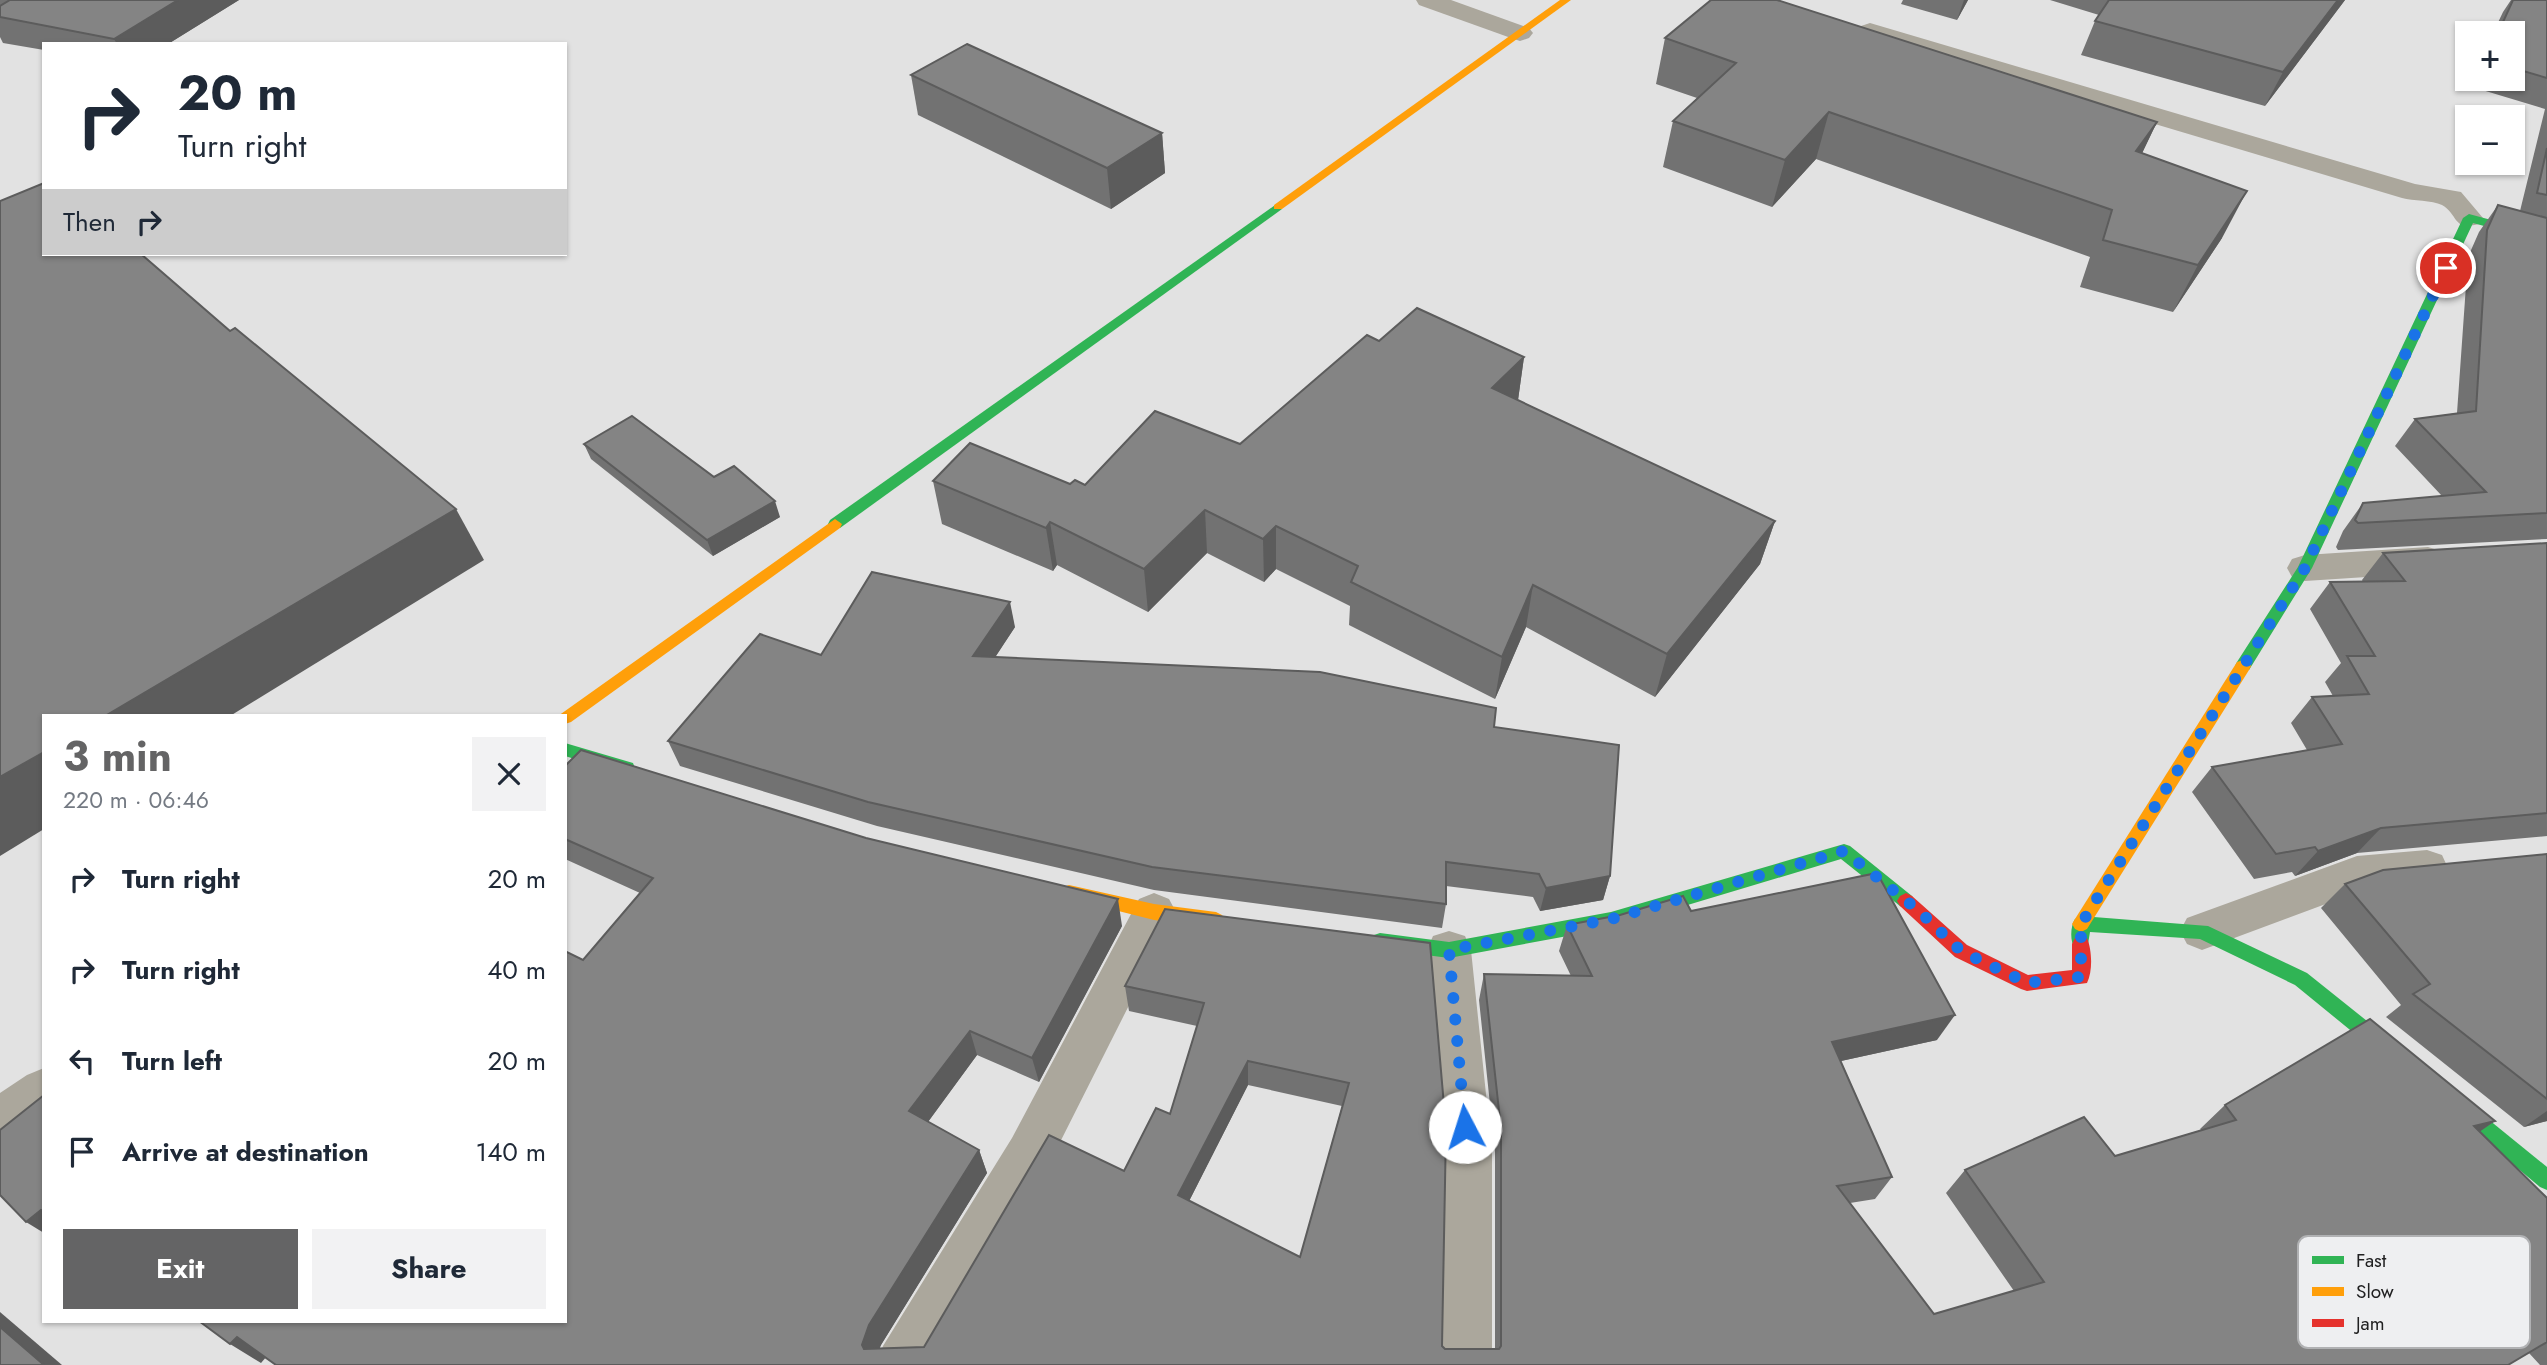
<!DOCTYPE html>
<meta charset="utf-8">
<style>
:root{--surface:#fff;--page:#f2f2f3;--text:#1f2937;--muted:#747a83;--accent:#646465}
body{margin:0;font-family:Jost,sans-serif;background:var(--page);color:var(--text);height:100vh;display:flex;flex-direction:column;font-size:26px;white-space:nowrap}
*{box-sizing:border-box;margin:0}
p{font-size:23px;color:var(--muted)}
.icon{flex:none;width:38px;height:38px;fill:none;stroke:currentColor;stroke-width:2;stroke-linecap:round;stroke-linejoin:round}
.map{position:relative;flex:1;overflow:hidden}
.sheet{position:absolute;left:42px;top:714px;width:525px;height:609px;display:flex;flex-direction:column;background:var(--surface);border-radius:0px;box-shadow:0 2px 5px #0004}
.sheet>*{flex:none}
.hud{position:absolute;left:42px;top:42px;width:525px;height:214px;border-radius:0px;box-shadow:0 2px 5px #0004;background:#fff;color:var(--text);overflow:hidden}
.buttons{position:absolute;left:2455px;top:21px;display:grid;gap:14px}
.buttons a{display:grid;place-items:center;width:70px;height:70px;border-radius:0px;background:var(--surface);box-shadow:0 2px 5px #0004;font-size:35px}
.pin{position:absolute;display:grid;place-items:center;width:60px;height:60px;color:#fff;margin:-30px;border:4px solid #fff;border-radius:50%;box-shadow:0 2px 7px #0007}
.me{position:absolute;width:77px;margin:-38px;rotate:355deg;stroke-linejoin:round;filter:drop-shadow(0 0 5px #0008)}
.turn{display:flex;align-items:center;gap:24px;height:147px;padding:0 21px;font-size:32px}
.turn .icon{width:91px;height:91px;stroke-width:2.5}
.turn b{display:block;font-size:49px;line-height:60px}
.then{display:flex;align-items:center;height:66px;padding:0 21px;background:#0003;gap:14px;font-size:26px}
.round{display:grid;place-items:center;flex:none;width:74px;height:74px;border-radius:0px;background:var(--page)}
.overview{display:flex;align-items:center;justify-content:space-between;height:119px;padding:0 21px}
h1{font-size:42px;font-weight:700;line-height:52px;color:var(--accent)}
.primary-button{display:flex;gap:14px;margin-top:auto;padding:14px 21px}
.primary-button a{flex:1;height:80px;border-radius:0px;background:var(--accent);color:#fff;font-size:28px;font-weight:700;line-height:80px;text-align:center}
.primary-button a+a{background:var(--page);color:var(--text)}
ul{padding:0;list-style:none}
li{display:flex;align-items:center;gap:21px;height:91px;padding:0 21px}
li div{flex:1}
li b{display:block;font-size:26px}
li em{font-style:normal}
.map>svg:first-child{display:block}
</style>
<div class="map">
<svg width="2547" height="1365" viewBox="0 0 2547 1365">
<rect width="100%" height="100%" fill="#e2e2e2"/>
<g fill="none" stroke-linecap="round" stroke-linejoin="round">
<g fill="#aba79c" fill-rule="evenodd">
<polygon points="1416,0 1451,0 1529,28 1533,33 1529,38 1520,41 1511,38 1419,5"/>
<path d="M1870 23 2415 184 2461 192 2483 218 2479 224C2452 231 2459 215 2442 205 2432 200 2413 201 2402 198L1861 36 1857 31 1861 26Z"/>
<polygon points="2428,547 2441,551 2446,560 2441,569 2428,573 2305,581 2292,577 2287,568 2292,559 2305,555"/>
<polygon points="2427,850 2442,855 2448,868 2442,881 2427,886 2358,892 2202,950 2187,944 2180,931 2187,918 2357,856"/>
<polygon points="1154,893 1169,899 1176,912 1046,1170 932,1365 876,1365 883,1346 1012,1138 1139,899"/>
<polygon points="1449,931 1465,936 1471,950 1492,1152 1492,1365 1440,1365 1444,1152 1427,950 1433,936"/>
<polygon points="44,1068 44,1118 17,1137 0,1143 0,1093 27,1075"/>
</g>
<g fill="#30b455" fill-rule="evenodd">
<polygon points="1278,203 1282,205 1282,209 840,528 830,528 828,524 830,520"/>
<polygon points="2469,214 2547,235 2547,243 2473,223 2312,568 2249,670 2237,670 2235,666 2237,662 2298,567 2463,218"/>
<polygon points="565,743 633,763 635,768 633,773 627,775 565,756"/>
<polygon points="1844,844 1850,846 1912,896 1915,901 1912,906 1906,909 1900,906 1841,859 1611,928 1449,958 1380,949 1374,947 1371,941 1374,935 1380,933 1449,942 1611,912"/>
<path d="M2081 916 2208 926 2307 973 2407 1053 2409 1059 2407 1065 2400 1068 2393 1065 2295 985 2200 939 2090 932 2087 950 2081 952 2075 950C2070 941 2070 927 2075 919Z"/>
<polygon points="2444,1086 2451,1089 2547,1167 2547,1190 2540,1187 2437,1101 2434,1095 2437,1089"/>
</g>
<g fill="#ff9f0a" fill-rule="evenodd">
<polygon points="1560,0 1571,0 1282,209 1274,209 1274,205"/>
<polygon points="835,519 842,524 840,528 571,722 565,724 565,716 558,716"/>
<polygon points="2243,660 2249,662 2251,666 2249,670 2087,929 2081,932 2075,929 2072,924 2075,919 2237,662"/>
<polygon points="1069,885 1154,904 1216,912 1222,915 1225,920 1222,925 1216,928 1154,920 1063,897 1060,892 1063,887"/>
</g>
<path fill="#e5322d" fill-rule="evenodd" d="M1906 893 1912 896 1967 945 2028 975 2072 970V944L2075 938 2081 936 2087 938C2092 950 2093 971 2087 983L2027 991 2021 989 1955 957 1900 906 1897 901 1900 896Z"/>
</g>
<g fill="#727272" fill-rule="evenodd">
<polygon points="0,0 239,0 168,44 44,44 44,50 3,43 0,37"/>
<polygon points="1903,0 1968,0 1957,20 1901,4"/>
<polygon points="2050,0 2345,0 2265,106 2081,55 2095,21 2099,15"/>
<polygon points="2511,0 2547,0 2547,539 2338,550 2336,547 2343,531 2363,503 2442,496 2395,446 2415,419 2457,413 2468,257 2479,232 2498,205 2520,211 2545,109 2469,86 2472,79 2513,79 2513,33 2493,33 2503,12"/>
<polygon points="1665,38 2157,122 2142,153 2222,238 2173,312 2080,287 2090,257 1816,159 1772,207 1663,167 1673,121 1697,98 1656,84"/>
<polygon points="911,75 1162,133 1165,173 1111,209 918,115"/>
<polygon points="1379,341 1524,357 1518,400 1775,521 1760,564 1655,697 1526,627 1495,699 1349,625 1350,606 1276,569 1264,582 1207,553 1148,612 1057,565 1053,571 942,524 933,481 1085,485 1240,444"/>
<polygon points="584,444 780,517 713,556 591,459"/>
<polygon points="2547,543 2547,836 2357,853 2295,876 2292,872 2254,879 2192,792 2212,767 2307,750 2291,723 2312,697 2333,696 2325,682 2341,663 2310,609 2330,582 2363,582 2362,580 2383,553"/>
<polygon points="1015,627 995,657 1494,727 1610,876 1603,900 1540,911 1533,897 1446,886 1446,904 1442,928 1154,890 877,826 680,766 668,741 821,655"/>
<path d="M565 766 1122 926 1039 1082 977 1055 928 1122 979 1150 987 1173 879 1348 924 1347 1124 1171 1170 1114 1197 1026 1129 1011 1125 986 1430 943 1442 1346 1445 1349H1495V1152L1479 1000 1484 974 1571 976 1559 951 1567 925 1691 911 1937 1040 1841 1061 1892 1177 1875 1199 1850 1203 1934 1314 2014 1291 1946 1193 1965 1170 2115 1156 2201 1130 2200 1129 2225 1105 2495 1121 2480 1131 2547 1198V1365H2540L2529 1353 265 1358 261 1363 583 960 640 893 565 859ZM1248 1085 1342 1106 1300 1257 1189 1201Z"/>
<polygon points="2547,854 2547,1121 2524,1127 2386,1017 2401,1005 2321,908 2345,884"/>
</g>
<g fill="#5c5c5c">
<polygon points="178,0 239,0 168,44 117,44 114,39"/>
<polygon points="1964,0 1968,0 1957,20"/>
<polygon points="2338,0 2345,0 2265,106 2283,72"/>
<polygon points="1829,112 1816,159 1772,207 1785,160"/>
<polygon points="2157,122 2135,168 2136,151"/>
<polygon points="1162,133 1165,173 1111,209 1107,168"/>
<polygon points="2247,191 2222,238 2173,312 2198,265"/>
<polygon points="1524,357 1518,400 1492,388"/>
<polygon points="775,501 780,517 713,556 707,540"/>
<polygon points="456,509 484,560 230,716 105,716"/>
<polygon points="1205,510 1207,553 1148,612 1144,569"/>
<polygon points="1775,521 1760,564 1655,697 1667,654"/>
<polygon points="1050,522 1057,565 1053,571 1046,528"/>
<polygon points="1276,526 1276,569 1264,582 1263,539"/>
<polygon points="1533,585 1526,627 1495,699 1502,657"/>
<polygon points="1010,602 1015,627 979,682 973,656"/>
<polygon points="44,752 44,829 0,856 0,777"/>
<polygon points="2381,828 2357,853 2295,876 2318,851"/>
<polygon points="1610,876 1603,900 1540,911 1546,888"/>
<polygon points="1118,899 1122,926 1039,1082 1032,1058"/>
<polygon points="1955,1015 1937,1040 1818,1066 1832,1042"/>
<polygon points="970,1031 977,1055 919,1134 909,1111"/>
<polygon points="1248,1061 1248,1085 1181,1217 1178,1195"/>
<polygon points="2547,1111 2547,1121 2524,1127"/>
<polygon points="2495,1121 2462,1144 2474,1126"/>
<polygon points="979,1150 987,1173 881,1345 874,1364 862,1345 869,1325"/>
<polygon points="41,1210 44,1212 44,1233 26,1222"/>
<polygon points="0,1312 62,1365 44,1365 0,1327"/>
<polygon points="237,1337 267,1356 261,1363 230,1344"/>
</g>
<g fill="#848484" stroke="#5c5c5c" stroke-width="2" fill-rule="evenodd">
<polygon points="10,0 178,0 114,39 0,17 0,6"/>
<polygon points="1711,0 1777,0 2157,122 2136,151 2247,191 2198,265 2103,240 2112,210 1829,112 1785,160 1673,121 1736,63 1665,38"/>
<polygon points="2109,0 2338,0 2283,72 2095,21"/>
<polygon points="2513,0 2547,0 2547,78 2513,68 2513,33 2498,33"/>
<polygon points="967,44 1162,133 1107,168 911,75"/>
<polygon points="2547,148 2547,195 2537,193"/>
<polygon points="44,183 44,254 141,254 230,331 235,328 456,509 105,716 44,716 44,752 0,777 0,201"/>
<polygon points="2498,205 2547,218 2547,513 2358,523 2355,520 2363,503 2486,492 2415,419 2476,411 2487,230"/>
<polygon points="1417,308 1524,357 1492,388 1775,521 1667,654 1533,585 1502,657 1351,582 1358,566 1276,526 1263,539 1205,510 1144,569 1050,522 1046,528 933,481 970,443 1070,484 1075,480 1085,485 1155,411 1240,444 1367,335 1379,341"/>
<polygon points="632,416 714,477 734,466 775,501 707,540 584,444"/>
<polygon points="2547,543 2547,813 2381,828 2318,851 2315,847 2276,854 2212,767 2342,744 2312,697 2369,694 2347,656 2375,656 2330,582 2405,581 2383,553"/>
<polygon points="872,572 1010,602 973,656 1320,672 1496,708 1494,727 1619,745 1610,876 1546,888 1539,874 1446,862 1446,904 1152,867 868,802 668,741 760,634 821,655"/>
<path d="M581 750 866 838 1118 899 1032 1058 970 1031 909 1111 979 1150 869 1325 862 1345 864 1349 924 1347 1049 1135 1124 1171 1156 1108 1170 1114 1204 1003 1125 986 1165 909 1430 943 1446 1129 1442 1346 1445 1349H1499L1501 1346V1129L1484 974 1592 976 1567 925 1620 915 1683 896 1691 911 1877 873 1955 1015 1832 1042 1892 1177 1837 1186 1934 1314 2044 1282 1965 1170 2084 1117 2115 1156 2236 1120 2225 1105 2370 1019 2495 1121 2474 1126 2547 1198V1342L2508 1365H276L237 1337 230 1344 199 1321H565V951L583 960 653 878 565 839V766ZM1248 1061 1349 1083 1300 1257 1178 1195Z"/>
<polygon points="2547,854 2547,1099 2413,994 2430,984 2345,884 2383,870"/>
<polygon points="44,1095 44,1212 41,1210 26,1222 0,1195 0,1130"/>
<polygon points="0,1327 44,1365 0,1365"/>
</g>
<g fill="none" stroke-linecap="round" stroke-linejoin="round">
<polyline stroke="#1a73e8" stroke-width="12" stroke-dasharray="0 21.6" points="1465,1127 1449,950 1611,919 1844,851 1919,911 1961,951 2027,983 2081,977 2081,924 2305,568 2446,268"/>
</g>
<rect x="2298" y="1236" width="232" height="112" rx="10" fill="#eeeff1" stroke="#b0b1b3" stroke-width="2"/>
<rect x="2312" y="1256" width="32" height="8" fill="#30b455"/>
<rect x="2312" y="1287" width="32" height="9" fill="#ff9f0a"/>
<rect x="2312" y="1319" width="32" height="8" fill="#e5322d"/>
<g font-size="19" fill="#202021">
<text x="2356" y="1267">Fast</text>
<text x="2356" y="1298">Slow</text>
<text x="2356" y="1330">Jam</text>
</g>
</svg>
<div class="buttons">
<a>+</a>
<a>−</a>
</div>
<div class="pin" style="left:2446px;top:268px;background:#d93025"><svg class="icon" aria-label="arrive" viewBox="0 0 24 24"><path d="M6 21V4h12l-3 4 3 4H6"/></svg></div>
<svg class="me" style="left:1465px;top:1127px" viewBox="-20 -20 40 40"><circle r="19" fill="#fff"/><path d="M0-13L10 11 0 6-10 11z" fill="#1a73e8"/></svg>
<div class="hud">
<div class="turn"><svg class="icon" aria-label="right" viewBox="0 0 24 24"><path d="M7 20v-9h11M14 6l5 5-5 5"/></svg><div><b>20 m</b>Turn right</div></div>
<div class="then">Then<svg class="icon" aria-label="right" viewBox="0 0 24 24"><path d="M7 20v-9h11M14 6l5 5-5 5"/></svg></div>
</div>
<section class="sheet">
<div class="overview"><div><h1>3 min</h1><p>220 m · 06:46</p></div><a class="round"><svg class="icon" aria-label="close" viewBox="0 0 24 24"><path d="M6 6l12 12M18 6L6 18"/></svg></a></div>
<ul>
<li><svg class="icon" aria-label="right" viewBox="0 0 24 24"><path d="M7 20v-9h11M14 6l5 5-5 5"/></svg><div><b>Turn right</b></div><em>20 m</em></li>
<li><svg class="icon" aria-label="right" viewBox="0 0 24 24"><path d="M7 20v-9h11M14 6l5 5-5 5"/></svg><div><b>Turn right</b></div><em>40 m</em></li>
<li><svg class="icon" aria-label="left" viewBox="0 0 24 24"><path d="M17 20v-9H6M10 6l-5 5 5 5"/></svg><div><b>Turn left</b></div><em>20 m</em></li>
<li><svg class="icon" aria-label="arrive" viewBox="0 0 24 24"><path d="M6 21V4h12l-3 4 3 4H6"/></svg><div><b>Arrive at destination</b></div><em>140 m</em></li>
</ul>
<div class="primary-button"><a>Exit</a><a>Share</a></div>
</section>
</div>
